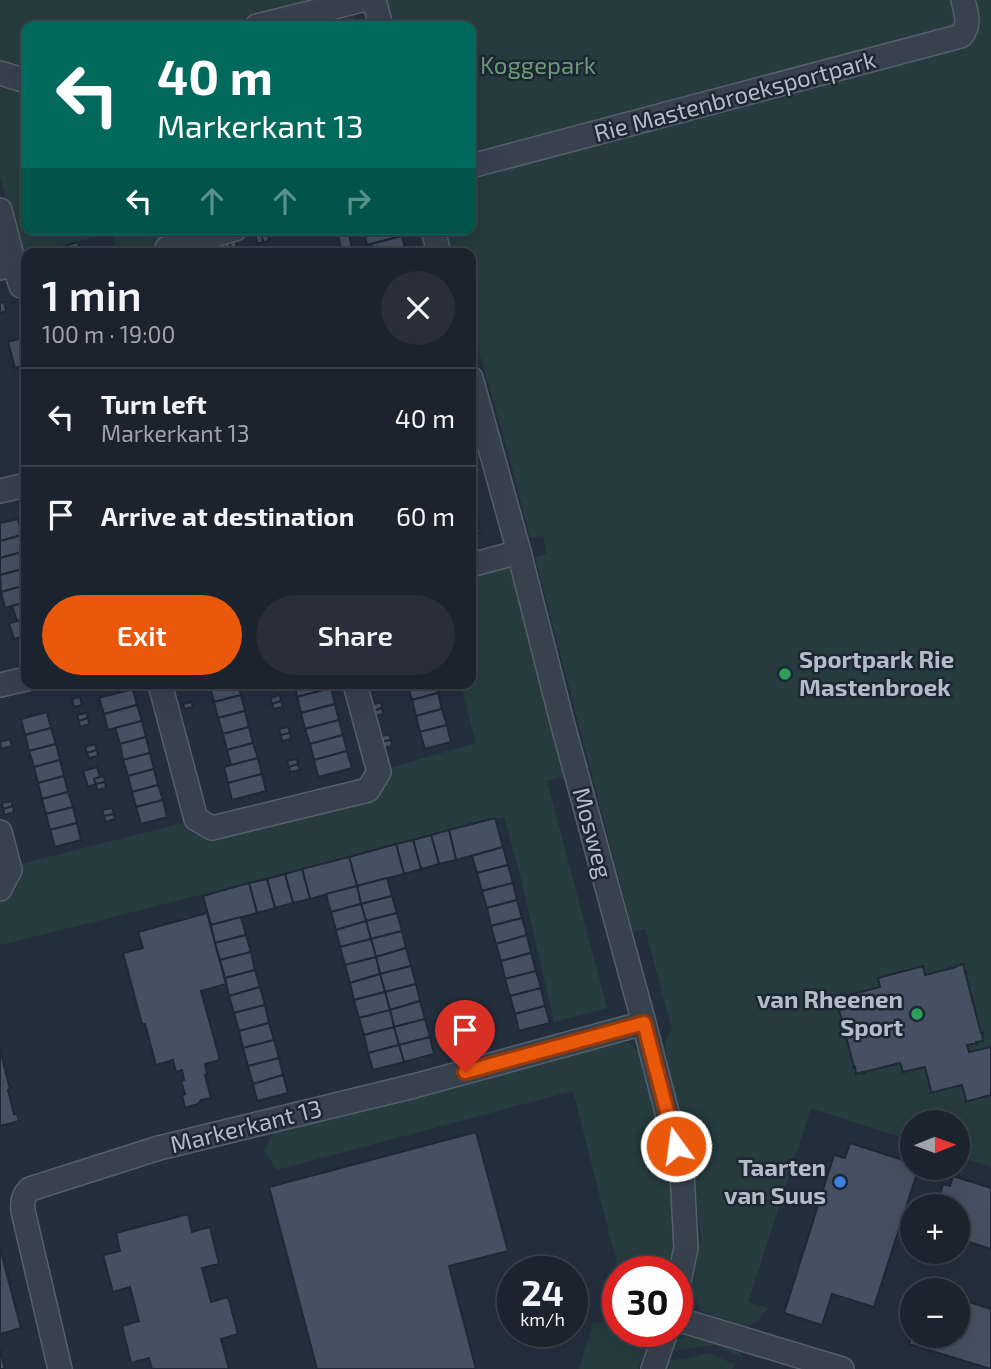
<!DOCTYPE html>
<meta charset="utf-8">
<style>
:root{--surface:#1b232e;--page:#282f3a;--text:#f1f3f6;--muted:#a0a4aa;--line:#39404a;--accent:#ea580c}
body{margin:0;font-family:"Exo 2",sans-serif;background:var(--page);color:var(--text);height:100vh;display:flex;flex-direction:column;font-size:26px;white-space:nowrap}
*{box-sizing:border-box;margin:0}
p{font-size:23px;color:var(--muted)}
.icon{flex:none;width:38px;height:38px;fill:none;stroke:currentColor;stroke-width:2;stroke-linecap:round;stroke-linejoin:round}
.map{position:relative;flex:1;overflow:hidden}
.sheet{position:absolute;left:21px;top:248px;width:455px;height:441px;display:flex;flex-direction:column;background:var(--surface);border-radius:14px;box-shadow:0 7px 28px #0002,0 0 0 2px var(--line)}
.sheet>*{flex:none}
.top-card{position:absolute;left:21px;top:21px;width:455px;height:214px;border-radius:14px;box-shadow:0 7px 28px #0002,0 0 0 2px var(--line);background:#00695c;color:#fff;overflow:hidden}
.needle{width:46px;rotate:89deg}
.buttons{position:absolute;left:900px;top:1110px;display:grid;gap:14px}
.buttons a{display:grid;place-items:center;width:70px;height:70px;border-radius:50%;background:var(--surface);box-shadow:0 7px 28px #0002,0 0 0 2px var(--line);font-size:35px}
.speed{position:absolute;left:497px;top:1256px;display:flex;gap:14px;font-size:35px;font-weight:700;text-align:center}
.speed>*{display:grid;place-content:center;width:91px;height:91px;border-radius:50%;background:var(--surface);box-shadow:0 7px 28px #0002,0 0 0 2px var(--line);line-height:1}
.speed small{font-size:18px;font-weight:400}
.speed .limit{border:10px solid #d22;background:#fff;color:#111}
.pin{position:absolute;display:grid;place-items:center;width:60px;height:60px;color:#fff;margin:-72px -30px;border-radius:50% 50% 50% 0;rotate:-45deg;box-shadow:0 0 7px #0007}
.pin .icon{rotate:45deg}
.me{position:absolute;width:77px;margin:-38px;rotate:346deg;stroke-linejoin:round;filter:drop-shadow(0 0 5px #0008)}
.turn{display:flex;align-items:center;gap:24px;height:147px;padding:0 21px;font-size:32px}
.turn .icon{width:91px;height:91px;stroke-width:2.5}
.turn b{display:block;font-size:49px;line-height:60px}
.lanes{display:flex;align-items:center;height:66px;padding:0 21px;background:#0003;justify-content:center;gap:35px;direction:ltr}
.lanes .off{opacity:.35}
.round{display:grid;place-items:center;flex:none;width:74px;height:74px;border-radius:37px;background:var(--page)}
.summary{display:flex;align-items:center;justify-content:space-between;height:119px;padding:0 21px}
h1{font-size:42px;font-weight:600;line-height:52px}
.action{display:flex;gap:14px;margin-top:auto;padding:14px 21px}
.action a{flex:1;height:80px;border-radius:42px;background:var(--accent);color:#fff;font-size:28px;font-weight:600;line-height:80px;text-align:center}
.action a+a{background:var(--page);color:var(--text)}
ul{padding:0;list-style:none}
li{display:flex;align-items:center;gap:21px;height:98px;padding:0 21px;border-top:2px solid var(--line)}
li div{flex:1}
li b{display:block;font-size:26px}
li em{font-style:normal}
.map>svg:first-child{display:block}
</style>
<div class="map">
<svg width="991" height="1369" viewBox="0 0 991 1369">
<rect width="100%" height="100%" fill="#242f3e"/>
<g fill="#263c3f">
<polygon points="0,0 335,0 231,26 26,26 26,77 0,68"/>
<polygon points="382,0 991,0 991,1167 957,1156 957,1122 912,1122 912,1141 811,1108 748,1302 768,1308 756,1323 746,1326 701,1311 690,1289 701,1240 694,1173 667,1059 665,1042 672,1029 645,929 633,932 535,557 547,554 543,536 530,538 510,459 471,324 471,254 452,254 446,229 471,229 471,26 388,26"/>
<polygon points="351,9 355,22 341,26 326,26 323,18"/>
<polygon points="0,84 26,93 26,229 174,229 180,254 118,254 112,233 21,256 0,176"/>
<path d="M514 565 568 775 547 781 607 1008 554 1022 520 874 504 817 94 922 0 945V896L15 891C20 882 23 875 20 864L183 823 192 834 206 837 379 793C388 784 391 781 389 768L476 743 460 684H471V576Z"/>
<polygon points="609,1042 629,1043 641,1055 674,1177 679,1242 672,1272 619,1272 573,1091 277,1170 264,1150 273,1133"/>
<polygon points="593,1322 618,1323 618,1332 637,1332 650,1339 638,1369 579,1369"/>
<polygon points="692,1332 738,1345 742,1358 716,1345 667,1351 674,1342"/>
<polygon points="708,1353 734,1364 732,1369 661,1369 663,1360 685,1359"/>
</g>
<g fill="#455162" stroke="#1f2835" stroke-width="2">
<polygon points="348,229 352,249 342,252 337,232"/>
<polygon points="363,229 400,229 402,236 367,245"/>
<polygon points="267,231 269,241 263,242 261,233"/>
<polygon points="261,233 263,242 258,244 255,235"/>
<polygon points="402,236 406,252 400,254 374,254 371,244"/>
<polygon points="235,240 238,249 232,251 229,242"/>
<polygon points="78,242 81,254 70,254 68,245"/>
<polygon points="229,242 232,251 226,252 224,243"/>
<polygon points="4,302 6,311 0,313 0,303"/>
<polygon points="25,337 26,365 15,368 8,342"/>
<polygon points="471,500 476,515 471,517"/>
<polygon points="476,515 480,532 471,535 471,517"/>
<polygon points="18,519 22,535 0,541 0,523"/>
<polygon points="22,535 26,551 0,558 0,541"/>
<polygon points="26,551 26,568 0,575 0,558"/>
<polygon points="26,568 26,585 1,592 0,575"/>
<polygon points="26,585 26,602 5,608 1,592"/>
<polygon points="26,602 26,619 17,621 12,606"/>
<polygon points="26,619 26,636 14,639 9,623"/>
<polygon points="26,636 26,654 25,654 21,637"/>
<polygon points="217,684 238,684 241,695 214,702 210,686"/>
<polygon points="294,684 330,684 331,688 297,697"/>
<polygon points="407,684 436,684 438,693 412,700"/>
<polygon points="331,688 335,704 301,713 297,697"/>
<polygon points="133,689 137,705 104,714 99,698"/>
<polygon points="438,693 442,709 416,716 412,700"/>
<polygon points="241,695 245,711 218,718 214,702"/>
<polygon points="280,695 281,701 272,704 270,698"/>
<polygon points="80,697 82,705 74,707 72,699"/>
<polygon points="281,701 283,707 273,709 272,704"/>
<polygon points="191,702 193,707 185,709 183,704"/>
<polygon points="381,702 382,708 373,711 371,705"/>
<polygon points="335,704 339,720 305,729 301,713"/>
<polygon points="137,705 142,721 108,730 104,714"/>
<polygon points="382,708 384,714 374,716 373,711"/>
<polygon points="442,709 447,725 420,732 416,716"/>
<polygon points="245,711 249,727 223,734 218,718"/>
<polygon points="47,712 51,728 25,735 21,719"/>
<polygon points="87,713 88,718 79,721 77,715"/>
<polygon points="88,718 89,724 80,727 79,721"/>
<polygon points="339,720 343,735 310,744 305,729"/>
<polygon points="142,721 146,737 120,744 115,728"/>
<polygon points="447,725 451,742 425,749 420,732"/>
<polygon points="249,727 253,743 227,750 223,734"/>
<polygon points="288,727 290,733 281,735 279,729"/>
<polygon points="51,728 56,744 29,751 25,735"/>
<polygon points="290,733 291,739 282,741 281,735"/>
<polygon points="389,734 391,740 381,742 380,737"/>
<polygon points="343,735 347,751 314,760 310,744"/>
<polygon points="146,737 150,753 123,760 120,744"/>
<polygon points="10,739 12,746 1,749 0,742"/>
<polygon points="391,740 392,746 383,748 381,742"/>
<polygon points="253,743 258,758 231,765 227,750"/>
<polygon points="56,744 60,760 34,767 29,751"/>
<polygon points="95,744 97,750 87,753 85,747"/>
<polygon points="97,750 98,756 89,758 87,753"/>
<polygon points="347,751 352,768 318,777 314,760"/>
<polygon points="150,753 154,769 128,776 123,760"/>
<polygon points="258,758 262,774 228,783 224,767"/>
<polygon points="297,759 298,764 289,767 287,761"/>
<polygon points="60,760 64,776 38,783 34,767"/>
<polygon points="298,764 300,770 290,772 289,767"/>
<polygon points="97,767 100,777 94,779 96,784 88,787 83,771"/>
<polygon points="154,769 158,785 132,792 128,776"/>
<polygon points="262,774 266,791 232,800 228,783"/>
<polygon points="64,776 68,792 42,799 38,783"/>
<polygon points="104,776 105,782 96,784 94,779"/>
<polygon points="105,782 106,788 97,790 96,784"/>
<polygon points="158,785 163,800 136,807 132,792"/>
<polygon points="68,792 73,807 46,814 42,799"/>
<polygon points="163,800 167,817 141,824 136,807"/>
<polygon points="11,801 13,806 3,809 2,803"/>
<polygon points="13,806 14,812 5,815 3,809"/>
<polygon points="73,807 77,823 50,830 46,814"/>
<polygon points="112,808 114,814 104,816 102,810"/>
<polygon points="114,814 115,819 106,822 104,816"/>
<polygon points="495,818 503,847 456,860 449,830"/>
<polygon points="77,823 81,840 55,847 50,830"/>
<polygon points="449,830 456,860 439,864 431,835"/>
<polygon points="431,835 439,864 421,869 413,840"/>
<polygon points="413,840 421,869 404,874 396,844"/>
<polygon points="396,844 404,874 357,886 349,857"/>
<polygon points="503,847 508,865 477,873 472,856"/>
<polygon points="349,857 357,886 310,899 302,869"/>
<polygon points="508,865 513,883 482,891 477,873"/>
<polygon points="302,869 310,899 293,903 285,874"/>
<polygon points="285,874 293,903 275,908 267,879"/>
<polygon points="387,878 392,896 361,904 357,886"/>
<polygon points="267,879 275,908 257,913 249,883"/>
<polygon points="249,883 257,913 211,925 203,896"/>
<polygon points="513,883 517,900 487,908 482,891"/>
<polygon points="357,886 361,904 331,912 326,894"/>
<polygon points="392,896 397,913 366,921 361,904"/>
<polygon points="517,900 522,918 491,926 487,908"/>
<polygon points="361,904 366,921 336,930 331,912"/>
<polygon points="207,913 226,984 201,991 220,1060 205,1064 207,1074 205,1075 211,1098 201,1100 198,1104 185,1108 182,1095 185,1094 181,1081 184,1080 182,1070 176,1072 173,1060 156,1065 145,1024 142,1024 123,953 143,948 138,932"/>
<polygon points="397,913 402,931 371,939 366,921"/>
<polygon points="241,917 246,935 215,943 211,925"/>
<polygon points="522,918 527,935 496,944 491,926"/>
<polygon points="366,921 371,939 340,947 336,930"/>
<polygon points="402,931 406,948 376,957 371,939"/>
<polygon points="246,935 251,952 220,960 215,943"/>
<polygon points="527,935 531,953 501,961 496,944"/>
<polygon points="371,939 376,957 345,965 340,947"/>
<polygon points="406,948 411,966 380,974 376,957"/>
<polygon points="251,952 255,970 225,978 220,960"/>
<polygon points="531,953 536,971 505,979 501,961"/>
<polygon points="376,957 380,974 350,983 345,965"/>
<polygon points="955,964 956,966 963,964 965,971 967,972 965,972 981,1033 984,1032 982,1034 983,1041 976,1042 977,1045 976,1043 967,1045 969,1052 991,1047 991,1095 965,1102 966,1100 962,1085 930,1093 931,1091 925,1067 903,1072 900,1063 864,1072 864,1075 863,1072 856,1074 855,1067 852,1068 854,1067 838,1006 836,1007 838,1005 836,998 843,997 843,994 844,996 880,987 878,978 923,966 925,975 956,967"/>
<polygon points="411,966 416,984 385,992 380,974"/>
<polygon points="255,970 260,987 229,996 225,978"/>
<polygon points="536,971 541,988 510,996 505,979"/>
<polygon points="380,974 385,992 354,1000 350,983"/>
<polygon points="416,984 420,1001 390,1010 385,992"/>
<polygon points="260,987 265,1005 234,1013 229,996"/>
<polygon points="541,988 545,1006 515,1014 510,996"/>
<polygon points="385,992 390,1010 359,1018 354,1000"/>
<polygon points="420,1001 425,1019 394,1027 390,1010"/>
<polygon points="265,1005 269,1023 239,1031 234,1013"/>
<polygon points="545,1006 550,1023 519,1031 515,1014"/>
<polygon points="390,1010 394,1027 364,1035 359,1018"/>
<polygon points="425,1019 430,1037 399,1045 394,1027"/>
<polygon points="269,1023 274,1040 243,1048 239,1031"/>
<polygon points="394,1027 399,1045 368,1053 364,1035"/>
<polygon points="430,1037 434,1054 404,1062 399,1045"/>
<polygon points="274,1040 279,1058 248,1066 243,1048"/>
<polygon points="399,1045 404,1062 373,1070 368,1053"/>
<polygon points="0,1049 10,1089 8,1090 14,1114 17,1114 19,1121 0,1126"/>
<polygon points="279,1058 283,1075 253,1084 248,1066"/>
<polygon points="283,1075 288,1093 257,1101 253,1084"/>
<polygon points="476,1132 508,1251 449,1266 476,1369 317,1369 269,1187"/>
<polygon points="850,1143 912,1163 912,1167 919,1167 874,1307 832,1294 822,1325 784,1313 834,1155 845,1158"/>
<polygon points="953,1176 991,1188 991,1249 957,1238 957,1206 936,1206 943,1184 950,1186"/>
<polygon points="188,1214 192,1232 210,1227 219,1264 202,1268 211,1302 228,1297 238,1334 221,1339 229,1369 152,1369 149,1358 131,1363 122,1326 139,1321 130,1287 113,1292 103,1255 120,1251 116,1233"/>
<polygon points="0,1248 21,1328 0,1334"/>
<polygon points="957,1298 991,1309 991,1369 909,1344 912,1335 957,1335"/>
<polygon points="0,1349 5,1369 0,1369"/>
</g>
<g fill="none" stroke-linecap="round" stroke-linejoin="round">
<defs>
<g id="minor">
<polyline points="374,0 381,26"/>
<polyline points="257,26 362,0"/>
<polyline points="0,73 26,81"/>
<path d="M471 166 961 36C971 25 966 13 963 0"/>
<polyline points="0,210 14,264"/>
<polyline points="433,229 439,254"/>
<polyline points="167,248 235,229"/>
<polyline points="0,268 14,264 21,286 26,285"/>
<polyline points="471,378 519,552 561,718 644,1023 682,1171 686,1248 677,1290"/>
<polyline points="0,491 26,485"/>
<polyline points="471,565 519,552"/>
<polyline points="160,684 196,819 212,828 368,790 379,772 355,684"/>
<polyline points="0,685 26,679"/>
<polyline points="0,832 10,870 0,889"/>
<polyline points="677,1319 842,1369"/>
<path d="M60 1369 23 1211C22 1201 23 1196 30 1189L159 1148 414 1086 644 1023"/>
<polyline points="653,1369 666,1332"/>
</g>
</defs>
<use href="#minor" stroke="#565f6c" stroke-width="26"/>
<use href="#minor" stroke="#38414e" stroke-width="23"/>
</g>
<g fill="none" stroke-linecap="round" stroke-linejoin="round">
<defs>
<polyline id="route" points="465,1072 644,1023 676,1146"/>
</defs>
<use href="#route" stroke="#983908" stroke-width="18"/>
<use href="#route" stroke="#ea580c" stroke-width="12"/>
</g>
<g fill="#2e9e5b" stroke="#1d2633" stroke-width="2.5">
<circle cx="785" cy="674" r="7"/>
<circle cx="917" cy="1014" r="7"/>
</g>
<circle fill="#3f7fe0" stroke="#1d2633" stroke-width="2.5" cx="840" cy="1182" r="7"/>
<g text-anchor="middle" stroke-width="5" stroke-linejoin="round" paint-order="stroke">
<g font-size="24" fill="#6b9a76" stroke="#1d2633">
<text x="538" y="74">Koggepark</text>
</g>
<g font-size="24" fill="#b4bcc9" stroke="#1d2633">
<text transform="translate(735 97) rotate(-15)" y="8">Rie Mastenbroeksportpark</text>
<text transform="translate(592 833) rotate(75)" y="8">Mosweg</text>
<text transform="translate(246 1127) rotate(-14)" y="8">Markerkant 13</text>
</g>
<g font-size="24" font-weight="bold" fill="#b4bcc9" stroke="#1d2633" text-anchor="end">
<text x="799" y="668" text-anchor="start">Sportpark Rie<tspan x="799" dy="28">Mastenbroek</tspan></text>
<text x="903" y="1008">van Rheenen<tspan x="903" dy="28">Sport</tspan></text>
<text x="826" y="1176">Taarten<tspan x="826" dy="28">van Suus</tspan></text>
</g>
</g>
</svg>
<div class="buttons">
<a><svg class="needle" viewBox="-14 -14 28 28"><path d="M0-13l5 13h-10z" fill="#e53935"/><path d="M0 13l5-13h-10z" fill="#a0a4aa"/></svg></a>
<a>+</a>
<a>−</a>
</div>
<div class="speed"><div>24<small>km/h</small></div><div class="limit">30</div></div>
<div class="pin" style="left:465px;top:1072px;background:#d93025"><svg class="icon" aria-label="arrive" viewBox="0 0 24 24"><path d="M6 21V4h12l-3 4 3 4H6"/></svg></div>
<svg class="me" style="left:676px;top:1146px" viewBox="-20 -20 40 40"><circle r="17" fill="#ea580c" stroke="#fff" stroke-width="3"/><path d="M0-11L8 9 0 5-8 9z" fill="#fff"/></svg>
<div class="top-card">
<div class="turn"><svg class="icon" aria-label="left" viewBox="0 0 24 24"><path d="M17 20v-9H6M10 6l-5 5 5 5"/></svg><div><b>40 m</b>Markerkant 13</div></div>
<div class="lanes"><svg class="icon" aria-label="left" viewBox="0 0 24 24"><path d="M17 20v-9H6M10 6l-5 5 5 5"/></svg><svg class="icon off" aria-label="ahead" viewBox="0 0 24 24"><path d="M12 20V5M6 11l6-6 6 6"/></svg><svg class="icon off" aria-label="ahead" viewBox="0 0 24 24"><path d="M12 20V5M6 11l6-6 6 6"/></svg><svg class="icon off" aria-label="right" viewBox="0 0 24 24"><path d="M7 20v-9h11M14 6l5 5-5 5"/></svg></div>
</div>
<section class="sheet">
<div class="summary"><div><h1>1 min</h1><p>100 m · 19:00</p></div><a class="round"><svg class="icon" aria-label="close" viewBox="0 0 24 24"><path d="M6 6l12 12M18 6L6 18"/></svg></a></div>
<ul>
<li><svg class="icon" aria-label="left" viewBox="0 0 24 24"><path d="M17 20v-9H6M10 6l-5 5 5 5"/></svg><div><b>Turn left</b><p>Markerkant 13</p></div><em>40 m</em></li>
<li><svg class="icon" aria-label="arrive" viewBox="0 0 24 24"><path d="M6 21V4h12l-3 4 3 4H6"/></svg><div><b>Arrive at destination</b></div><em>60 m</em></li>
</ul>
<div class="action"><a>Exit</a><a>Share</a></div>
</section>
</div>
